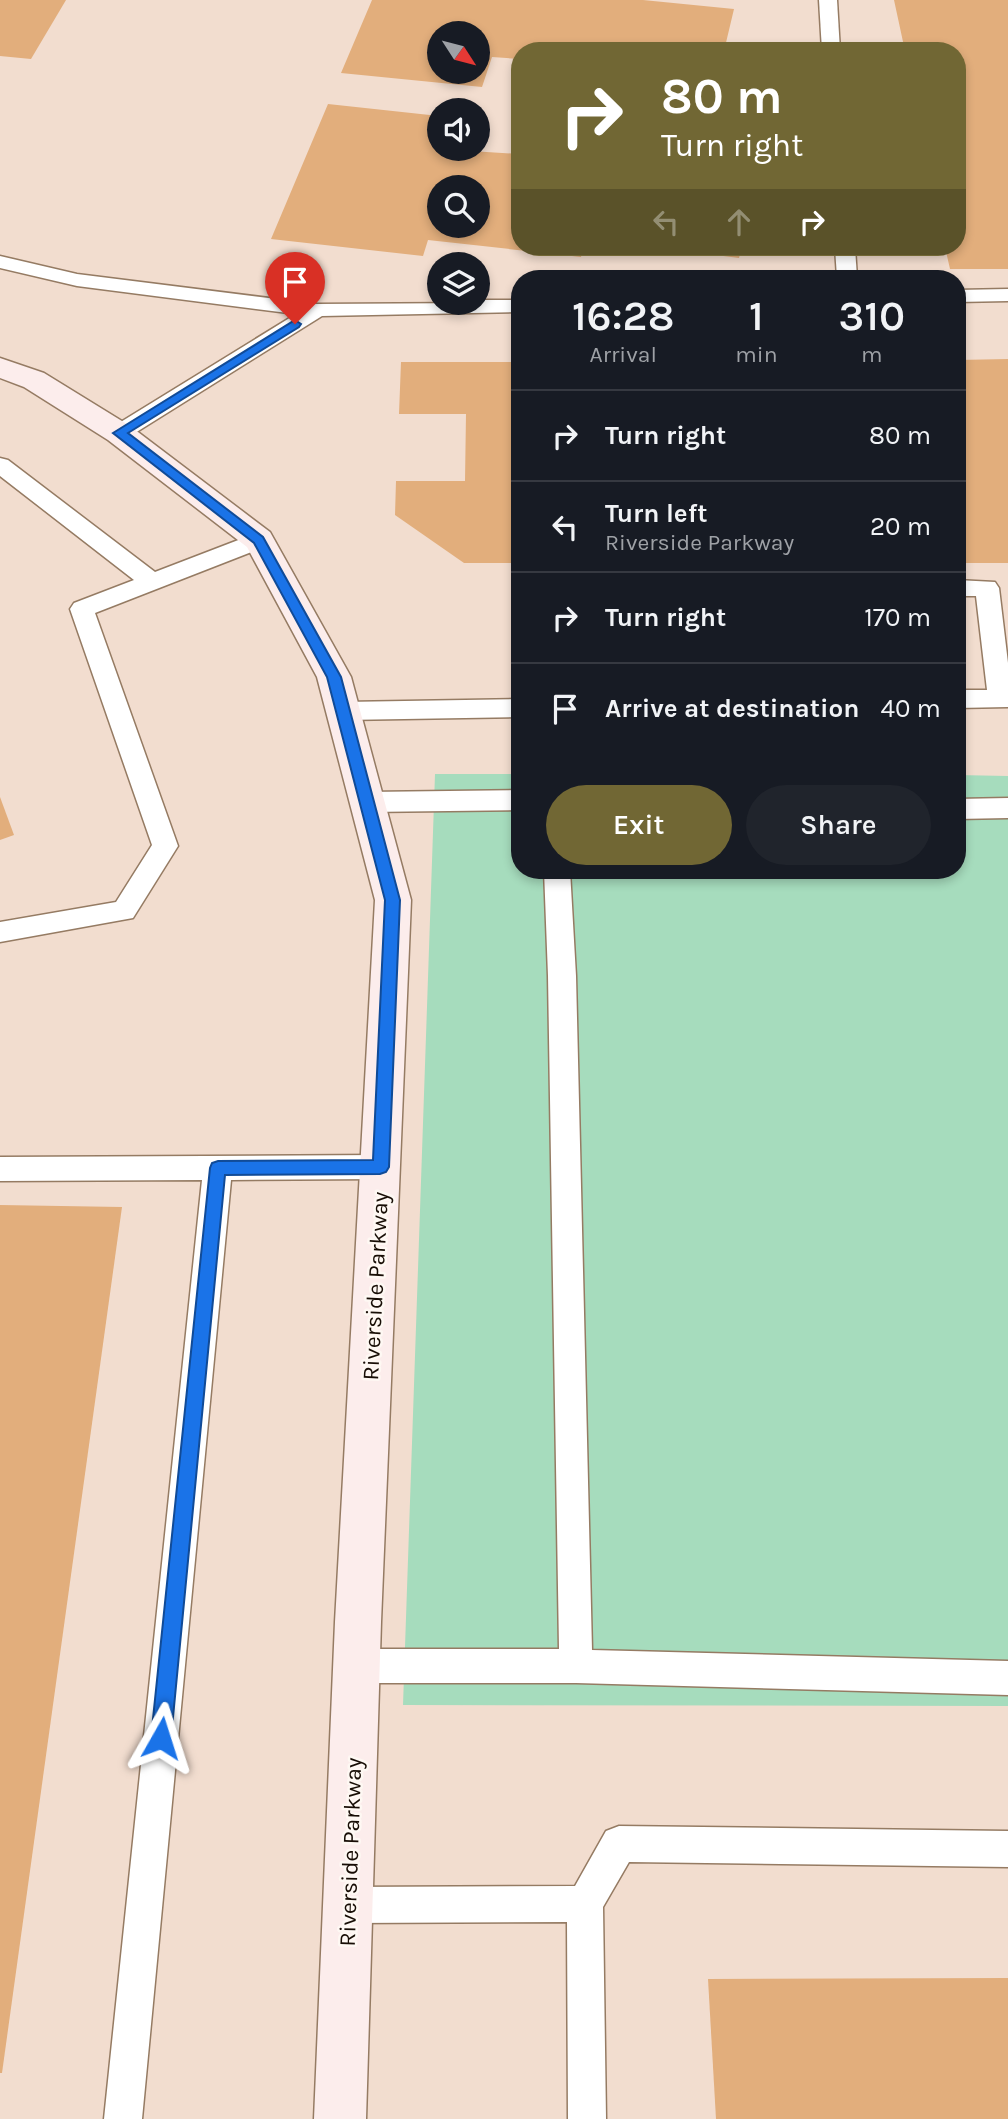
<!DOCTYPE html>
<style>
:root{--surface:#171b24;--page:#20242c;--text:#f1f3f6;--muted:#9ea1a6;--line:#363941;--accent:#716734}
body{margin:0;font-family:Karla,sans-serif;background:var(--page);color:var(--text);height:100vh;display:flex;flex-direction:column;font-size:26px;white-space:nowrap}
*{box-sizing:border-box;margin:0}
p{font-size:23px;color:var(--muted)}
.icon{flex:none;width:38px;height:38px;fill:none;stroke:currentColor;stroke-width:2;stroke-linecap:round;stroke-linejoin:round}
.map{position:relative;flex:1;overflow:hidden}
.panel{position:absolute;left:511px;top:270px;width:455px;height:609px;display:flex;flex-direction:column;background:var(--surface);border-radius:28px;box-shadow:0 4px 10px #0003}
.panel>*{flex:none}
.hud{position:absolute;left:511px;top:42px;width:455px;height:214px;border-radius:28px;box-shadow:0 4px 10px #0003;background:#716734;color:#fff;overflow:hidden}
.needle{width:46px;rotate:126deg}
.controls{position:absolute;left:427px;top:21px;display:grid;gap:14px}
.controls a{display:grid;place-items:center;width:63px;height:63px;border-radius:50%;background:var(--surface);box-shadow:0 4px 10px #0003;font-size:35px}
.pin{position:absolute;display:grid;place-items:center;width:60px;height:60px;color:#fff;margin:-72px -30px;border-radius:50% 50% 50% 0;rotate:-45deg;box-shadow:0 0 7px #0007}
.pin .icon{rotate:45deg}
.me{position:absolute;width:77px;margin:-38px;rotate:6deg;stroke-linejoin:round;filter:drop-shadow(0 0 5px #0008)}
.turn{display:flex;align-items:center;gap:24px;height:147px;padding:0 35px;font-size:32px}
.turn .icon{width:91px;height:91px;stroke-width:2.5}
.turn b{display:block;font-size:49px;line-height:60px}
.lanes{display:flex;align-items:center;height:66px;padding:0 35px;background:#0003;justify-content:center;gap:35px;direction:ltr}
.lanes .off{opacity:.35}
.eta{display:flex;justify-content:space-evenly;align-items:center;height:119px;text-align:center}
.eta b{font-size:42px;font-weight:600;line-height:49px}
.cta{display:flex;gap:14px;margin-top:auto;padding:14px 35px}
.cta a{flex:1;height:80px;border-radius:42px;background:var(--accent);color:#fff;font-size:28px;font-weight:600;line-height:80px;text-align:center}
.cta a+a{background:var(--page);color:var(--text)}
ul{padding:0;list-style:none}
li{display:flex;align-items:center;gap:21px;height:91px;padding:0 35px;border-top:2px solid var(--line)}
li div{flex:1}
li b{display:block;font-size:26px}
li em{font-style:normal}
.map>svg:first-child{display:block}
</style>
<div class="map">
<svg width="1008" height="2119" viewBox="0 0 1008 2119">
<rect width="100%" height="100%" fill="#ffe7d2"/>
<path fill="#f2ddcf" fill-rule="evenodd" d="M0 0H1008V2119H0ZM439 33H478V72H439ZM520 51H957V247H520ZM439 110H478V149H439ZM439 187H478V226H439ZM439 264H478V303H439ZM520 278H957V870H520Z"/>
<polygon fill="#a6dcbd" points="435,774 520,774 520,870 957,870 957,775 1008,776 1008,1706 403,1705"/>
<g fill="#e2ae7c" fill-rule="evenodd">
<polygon points="0,0 66,0 31,59 0,56"/>
<path d="M372 0H643L734 9 724 51H520V59L492 57 482 87 341 73ZM439 33H478V72H439Z"/>
<polygon points="894,0 1008,0 1008,269 950,269 945,247 957,247 957,51 905,51"/>
<path d="M328 104 439 116V149L520 154V247H584L581 257 428 240 423 256 271 239ZM439 187H478V226H439Z"/>
<polygon points="653,247 742,247 739,258"/>
<polygon points="1008,359 1008,563 957,563 957,360"/>
<polygon points="401,362 520,362 520,563 464,563 395,515 396,481 465,481 466,414 399,414"/>
<polygon points="0,797 14,835 0,840"/>
<polygon points="0,1205 122,1207 2,2073 0,2073"/>
<polygon points="1008,1978 1008,2119 716,2119 708,1979"/>
</g>
<g fill="none" stroke-linecap="round" stroke-linejoin="round">
<defs>
<g id="lane">
<polygon points="819,0 837,0 840,51 822,51"/>
<polygon points="835,247 855,247 857,278 837,278"/>
<polygon points="0,256 77,274 317,304 478,303 478,300 520,300 520,312 322,316 127,438 111,438 108,433 111,428 296,314 77,286 0,268"/>
<polygon points="1008,289 1008,301 957,302 957,290"/>
<polygon points="0,458 8,460 155,572 259,532 267,534 271,540 267,546 95,613 178,846 133,918 0,942 0,922 116,902 152,845 70,609 74,603 134,580 0,476"/>
<polygon points="957,580 995,582 999,588 1008,663 1008,707 957,708 957,690 987,690 976,596 957,596"/>
<polygon points="520,699 520,717 344,720 335,717 332,711 335,705 344,702"/>
<polygon points="520,790 520,810 367,812 358,809 354,802 358,795 367,792"/>
<polygon points="1008,798 1008,818 957,819 957,799"/>
<polygon points="544,870 570,870 576,976 592,1650 1008,1661 1008,1695 576,1683 356,1683 344,1678 339,1666 344,1654 356,1649 559,1649 548,976"/>
<polygon points="380,1155 390,1158 395,1167 390,1176 380,1179 231,1180 142,2119 104,2119 202,1180 0,1181 0,1157"/>
<polygon points="619,1826 1008,1831 1008,1867 629,1862 603,1907 606,2119 568,2119 567,1922 348,1923 335,1918 330,1905 335,1892 348,1887 575,1886 606,1831"/>
</g>
<polygon id="secondary" points="0,358 44,373 130,426 270,532 351,677 411,900 381,1622 366,2119 314,2119 335,1622 375,900 317,677 247,547 108,440 24,387 0,378"/>
</defs>
<use href="#lane" stroke="#957b63" stroke-width="3"/>
<use href="#secondary" stroke="#957b63" stroke-width="3"/>
<use href="#lane" fill="#fff" fill-rule="evenodd"/>
<use href="#secondary" fill="#fcedec" fill-rule="evenodd"/>
</g>
<polygon fill="#1a73e8" stroke="#114b97" stroke-width="2" points="295,320 301,324 299,327 128,433 263,537 341,677 400,900 389,1167 386,1172 380,1174 225,1175 171,1738 168,1745 161,1748 154,1745 151,1738 210,1168 212,1163 218,1161 373,1160 385,900 327,677 254,543 113,433"/>
<g text-anchor="middle" stroke-width="5" stroke-linejoin="round" paint-order="stroke">
<g font-size="23" fill="#170d05" stroke="#fef8f3">
<text transform="translate(375 1286) rotate(-87)" y="8">Riverside Parkway</text>
<text transform="translate(350 1852) rotate(-88)" y="8">Riverside Parkway</text>
</g>
</g>
</svg>
<div class="controls">
<a><svg class="needle" viewBox="-14 -14 28 28"><path d="M0-13l5 13h-10z" fill="#e53935"/><path d="M0 13l5-13h-10z" fill="#9ea1a6"/></svg></a>
<a><svg class="icon" aria-label="sound" viewBox="0 0 24 24"><path d="M4 9h4l5-4v14l-5-4H4zM17 9q2 3 0 6"/></svg></a>
<a><svg class="icon" aria-label="search" viewBox="0 0 24 24"><circle cx="10" cy="10" r="6"/><path d="M15 15l6 6"/></svg></a>
<a><svg class="icon" aria-label="layers" viewBox="0 0 24 24"><path d="M12 4l9 5-9 5-9-5zM3 14l9 5 9-5"/></svg></a>
</div>
<div class="pin" style="left:295px;top:324px;background:#d93025"><svg class="icon" aria-label="arrive" viewBox="0 0 24 24"><path d="M6 21V4h12l-3 4 3 4H6"/></svg></div>
<svg class="me" style="left:161px;top:1738px" viewBox="-20 -20 40 40"><path d="M0-17L14 15 0 8-14 15z" fill="#1a73e8" stroke="#fff" stroke-width="4"/></svg>
<div class="hud">
<div class="turn"><svg class="icon" aria-label="right" viewBox="0 0 24 24"><path d="M7 20v-9h11M14 6l5 5-5 5"/></svg><div><b>80 m</b>Turn right</div></div>
<div class="lanes"><svg class="icon off" aria-label="left" viewBox="0 0 24 24"><path d="M17 20v-9H6M10 6l-5 5 5 5"/></svg><svg class="icon off" aria-label="ahead" viewBox="0 0 24 24"><path d="M12 20V5M6 11l6-6 6 6"/></svg><svg class="icon" aria-label="right" viewBox="0 0 24 24"><path d="M7 20v-9h11M14 6l5 5-5 5"/></svg></div>
</div>
<section class="panel">
<div class="eta">
<div><b>16:28</b><p>Arrival</p></div>
<div><b>1</b><p>min</p></div>
<div><b>310</b><p>m</p></div>
</div>
<ul>
<li><svg class="icon" aria-label="right" viewBox="0 0 24 24"><path d="M7 20v-9h11M14 6l5 5-5 5"/></svg><div><b>Turn right</b></div><em>80 m</em></li>
<li><svg class="icon" aria-label="left" viewBox="0 0 24 24"><path d="M17 20v-9H6M10 6l-5 5 5 5"/></svg><div><b>Turn left</b><p>Riverside Parkway</p></div><em>20 m</em></li>
<li><svg class="icon" aria-label="right" viewBox="0 0 24 24"><path d="M7 20v-9h11M14 6l5 5-5 5"/></svg><div><b>Turn right</b></div><em>170 m</em></li>
<li><svg class="icon" aria-label="arrive" viewBox="0 0 24 24"><path d="M6 21V4h12l-3 4 3 4H6"/></svg><div><b>Arrive at destination</b></div><em>40 m</em></li>
</ul>
<div class="cta"><a>Exit</a><a>Share</a></div>
</section>
</div>
